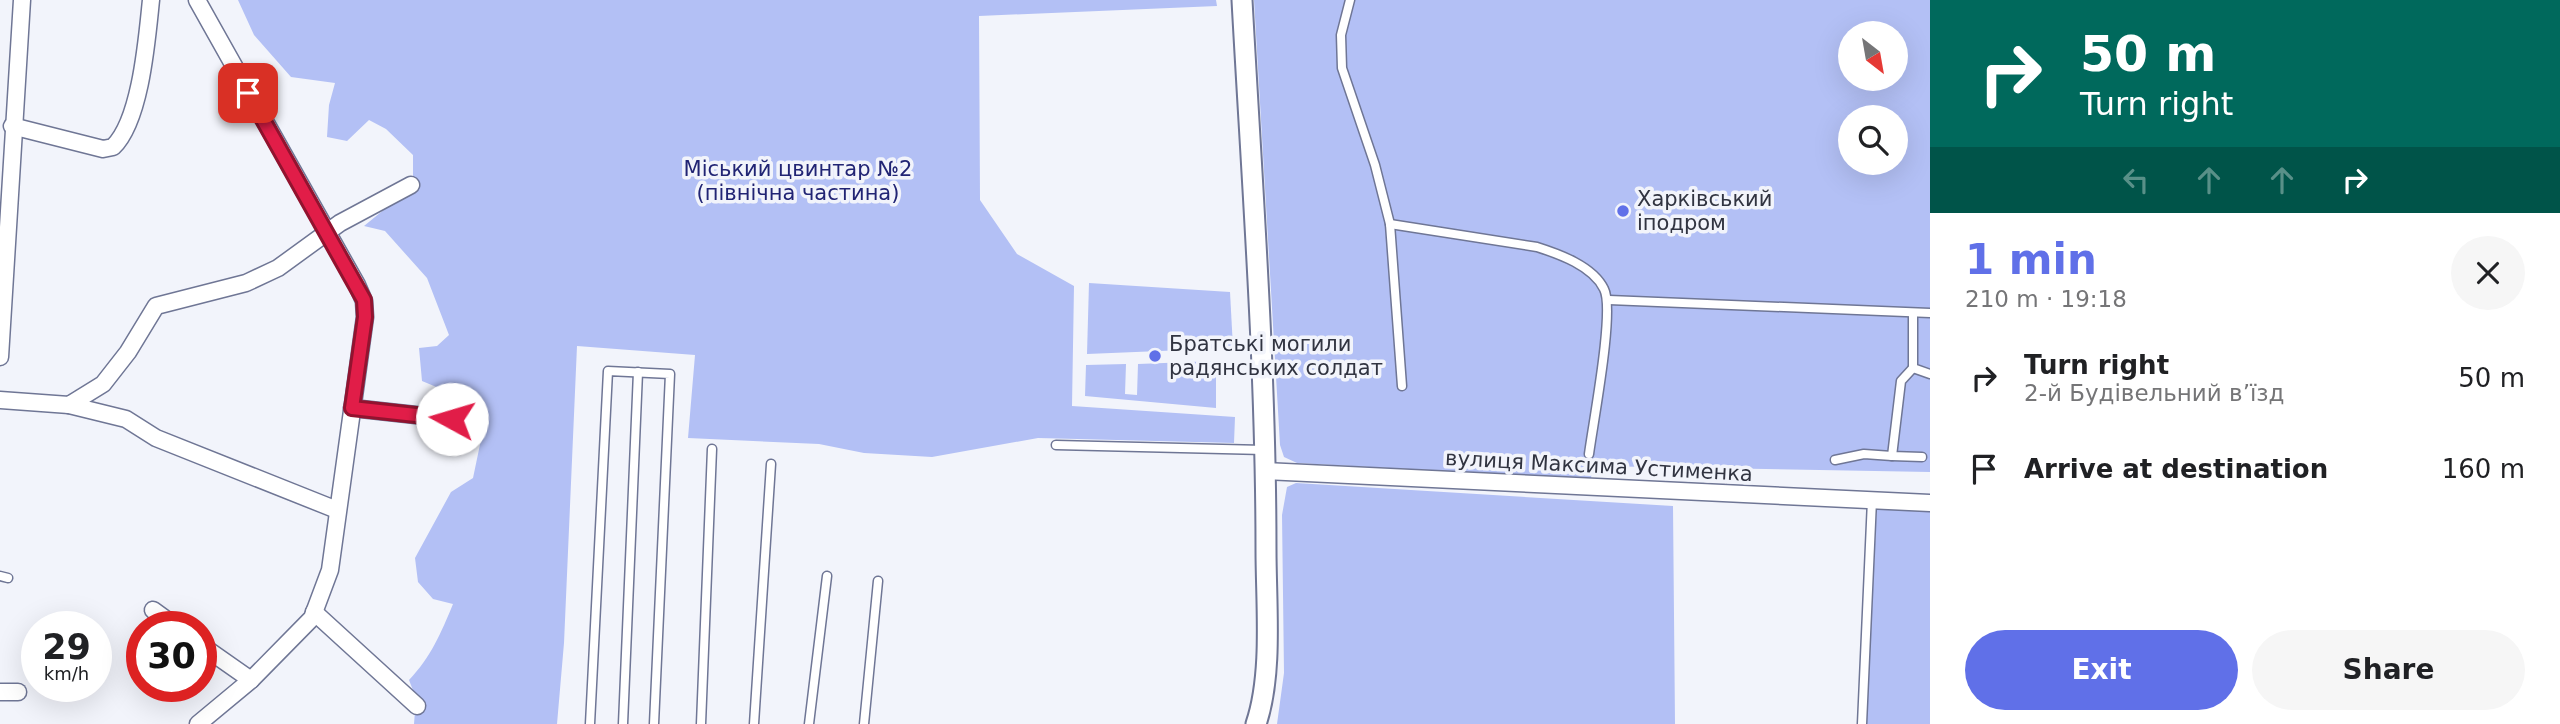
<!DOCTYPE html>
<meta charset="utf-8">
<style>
:root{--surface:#fff;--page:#f6f6f6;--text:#202124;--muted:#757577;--accent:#6070e8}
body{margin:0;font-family:"DejaVu Sans",sans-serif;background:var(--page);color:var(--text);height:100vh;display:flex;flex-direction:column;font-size:26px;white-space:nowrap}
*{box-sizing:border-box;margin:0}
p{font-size:23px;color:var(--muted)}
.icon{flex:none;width:38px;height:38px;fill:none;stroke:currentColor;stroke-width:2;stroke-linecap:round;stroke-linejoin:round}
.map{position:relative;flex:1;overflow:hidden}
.panel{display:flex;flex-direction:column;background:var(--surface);width:630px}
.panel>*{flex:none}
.banner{background:#00695c;color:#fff;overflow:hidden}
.needle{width:46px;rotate:149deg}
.tools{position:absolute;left:1838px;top:21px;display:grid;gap:14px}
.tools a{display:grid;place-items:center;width:70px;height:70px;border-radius:50%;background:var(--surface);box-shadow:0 7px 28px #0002;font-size:35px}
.speed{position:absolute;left:21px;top:611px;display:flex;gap:14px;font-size:35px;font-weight:700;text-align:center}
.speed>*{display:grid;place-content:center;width:91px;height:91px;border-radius:50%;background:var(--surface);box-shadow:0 7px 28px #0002;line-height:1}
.speed small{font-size:18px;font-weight:400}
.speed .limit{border:10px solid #d22;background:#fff;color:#111}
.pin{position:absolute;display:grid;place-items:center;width:60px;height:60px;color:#fff;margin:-30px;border-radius:14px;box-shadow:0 4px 10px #0006}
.me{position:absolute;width:77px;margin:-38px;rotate:276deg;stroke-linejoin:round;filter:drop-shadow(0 0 5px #0008)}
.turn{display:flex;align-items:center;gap:24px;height:147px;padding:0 35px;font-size:32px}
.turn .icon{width:91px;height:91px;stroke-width:2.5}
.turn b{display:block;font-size:49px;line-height:60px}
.lanes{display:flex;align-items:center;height:66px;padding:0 35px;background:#0003;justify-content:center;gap:35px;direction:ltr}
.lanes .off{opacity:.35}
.round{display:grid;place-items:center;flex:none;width:74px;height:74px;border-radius:37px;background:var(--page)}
.head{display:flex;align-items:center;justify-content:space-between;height:119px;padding:0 35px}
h1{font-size:42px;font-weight:800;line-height:52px;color:var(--accent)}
.cta{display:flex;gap:14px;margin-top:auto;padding:14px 35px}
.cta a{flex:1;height:80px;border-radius:42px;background:var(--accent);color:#fff;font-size:28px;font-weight:800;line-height:80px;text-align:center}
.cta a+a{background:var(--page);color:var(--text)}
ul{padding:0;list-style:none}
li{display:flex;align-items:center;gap:21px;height:91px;padding:0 35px}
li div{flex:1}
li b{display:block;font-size:26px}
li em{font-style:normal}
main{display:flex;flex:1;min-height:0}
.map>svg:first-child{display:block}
</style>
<main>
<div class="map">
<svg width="1930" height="724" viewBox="0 0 1930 724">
<rect width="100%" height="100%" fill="#f2f4fb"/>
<g fill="#b3c0f5" fill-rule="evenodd">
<path d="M238 0H1216L1217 6 979 16 980 200 1017 254 1074 286 1072 406 1235 417 1234 443 1038 438 932 457 864 453 819 444 688 438 695 355 577 346 564 643 557 724H414L416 698 409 680C431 657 441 633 453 604L433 599 418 582 415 558 451 492 473 478 487 411 475 393 446 391 422 381 419 348 437 346 449 335 427 278 385 231 364 226 386 208 413 178V155L386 129 369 120 347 141 327 137 329 105 335 83 291 77 254 35Z"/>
<path d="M1254 0H1930V472L1592 466 1591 479 1297 463 1284 457 1280 445ZM1850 33H1895V79H1850ZM1850 117H1895V163H1850Z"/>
<polygon points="1089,283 1230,292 1233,348 1087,354"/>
<polygon points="1216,361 1216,408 1085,396 1086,365 1126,364 1125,394 1137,395 1138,364"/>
<polygon points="1296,483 1673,506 1675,724 1277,724 1284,673 1282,515 1287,487"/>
<polygon points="1877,503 1930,506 1930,724 1866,724"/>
</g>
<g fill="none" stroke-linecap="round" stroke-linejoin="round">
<defs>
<g id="service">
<polyline points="1350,0 1341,35 1342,68 1375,165 1390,224 1402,386"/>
<path d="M1390 224 1537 247C1559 254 1593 266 1604 289 1615 310 1593 423 1589 454"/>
<polyline points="1609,300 1930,313"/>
<polyline points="1913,313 1913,368 1930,374"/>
<polyline points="1913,368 1901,381 1892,456 1922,457"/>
<polyline points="1056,445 1264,450"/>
<polyline points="1835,460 1864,454 1892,456"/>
<polyline points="0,576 8,578"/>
<polyline points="590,724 608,371 670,374 654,724"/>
<polyline points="623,724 638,372"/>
<polyline points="701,724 712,449"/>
<polyline points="754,724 771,464"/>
<polyline points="809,724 827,576"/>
<polyline points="864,724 878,581"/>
<polyline points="1862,724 1872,500"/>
</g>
<g id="minor">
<polyline points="197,0 357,285 364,301 365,317 330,570 312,618 251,680 198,724"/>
<path d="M12 126 103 149 113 147C141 120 147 38 151 0"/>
<polyline points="0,357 22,0"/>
<polyline points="0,400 69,405 103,384 128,352 156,306 246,283 278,268 340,223 411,185"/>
<polyline points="69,405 126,419 156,438 337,510"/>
<polyline points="352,408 452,419"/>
<polyline points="1266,471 1930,503"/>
<polyline points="153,610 175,626"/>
<polyline points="314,612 417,706"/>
<polyline points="201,645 251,680"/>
<polyline points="0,692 18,692"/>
</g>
<path id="tertiary" d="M1242 0C1252 183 1266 367 1266 550 1266 604 1273 674 1256 724"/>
</defs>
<use href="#service" stroke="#6f7695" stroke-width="11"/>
<use href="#minor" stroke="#6f7695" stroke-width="19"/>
<use href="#tertiary" stroke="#6f7695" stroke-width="23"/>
<use href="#service" stroke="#fff" stroke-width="8"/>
<use href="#minor" stroke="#fff" stroke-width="16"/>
<use href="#tertiary" stroke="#fff" stroke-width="19"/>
</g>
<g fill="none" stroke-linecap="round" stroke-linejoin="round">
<defs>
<polyline id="route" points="248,93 364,300 365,317 352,408 452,419"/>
</defs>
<use href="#route" stroke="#92132f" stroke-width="18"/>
<use href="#route" stroke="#e11d48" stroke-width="12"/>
</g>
<g fill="#6070e8" stroke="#f2f4fb" stroke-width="2.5">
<circle cx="1623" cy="211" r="7"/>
<circle cx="1155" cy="356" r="7"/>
</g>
<g text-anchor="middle" stroke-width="7" stroke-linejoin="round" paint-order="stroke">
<g font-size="21" fill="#212474" stroke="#f2f4fb">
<text x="798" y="176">Міський цвинтар №2<tspan x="798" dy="24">(північна частина)</tspan></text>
</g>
<g font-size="21" fill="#313441" stroke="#f2f4fb" text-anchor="start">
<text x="1637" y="206">Харківський<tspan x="1637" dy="24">іподром</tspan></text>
<text x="1169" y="351">Братські могили<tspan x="1169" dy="24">радянських солдат</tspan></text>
</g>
<g font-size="21" fill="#313441" stroke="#f2f4fb">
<text transform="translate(1599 466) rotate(3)" y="7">вулиця Максима Устименка</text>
</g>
</g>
</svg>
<div class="tools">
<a><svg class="needle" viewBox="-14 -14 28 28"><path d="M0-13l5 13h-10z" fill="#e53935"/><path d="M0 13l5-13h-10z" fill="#757577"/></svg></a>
<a><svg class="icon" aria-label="search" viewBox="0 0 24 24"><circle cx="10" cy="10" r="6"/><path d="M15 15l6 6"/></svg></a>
</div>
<div class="speed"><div>29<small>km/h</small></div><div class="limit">30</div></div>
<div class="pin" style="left:248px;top:93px;background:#d93025"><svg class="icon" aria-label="arrive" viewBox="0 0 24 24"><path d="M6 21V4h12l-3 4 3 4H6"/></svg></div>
<svg class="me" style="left:452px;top:419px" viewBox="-20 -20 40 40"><circle r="19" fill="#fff"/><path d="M0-13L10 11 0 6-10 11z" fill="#e11d48"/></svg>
</div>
<section class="panel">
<div class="banner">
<div class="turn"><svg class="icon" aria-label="right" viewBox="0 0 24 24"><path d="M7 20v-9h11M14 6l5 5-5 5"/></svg><div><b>50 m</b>Turn right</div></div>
<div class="lanes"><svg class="icon off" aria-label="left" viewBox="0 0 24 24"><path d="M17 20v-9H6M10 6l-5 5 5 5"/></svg><svg class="icon off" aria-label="ahead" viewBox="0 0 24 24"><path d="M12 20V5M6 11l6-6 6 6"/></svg><svg class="icon off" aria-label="ahead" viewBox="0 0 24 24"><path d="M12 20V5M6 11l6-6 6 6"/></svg><svg class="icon" aria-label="right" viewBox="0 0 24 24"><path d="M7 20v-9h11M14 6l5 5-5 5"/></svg></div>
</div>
<div class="head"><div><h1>1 min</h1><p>210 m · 19:18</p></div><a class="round"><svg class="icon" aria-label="close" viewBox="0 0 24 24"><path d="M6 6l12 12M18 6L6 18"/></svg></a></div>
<ul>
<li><svg class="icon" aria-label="right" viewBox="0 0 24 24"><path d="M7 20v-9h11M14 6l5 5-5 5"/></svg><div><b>Turn right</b><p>2-й Будівельний в’їзд</p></div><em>50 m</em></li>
<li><svg class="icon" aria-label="arrive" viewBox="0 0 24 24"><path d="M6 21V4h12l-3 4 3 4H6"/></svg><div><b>Arrive at destination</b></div><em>160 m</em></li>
</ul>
<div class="cta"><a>Exit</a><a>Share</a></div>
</section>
</main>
